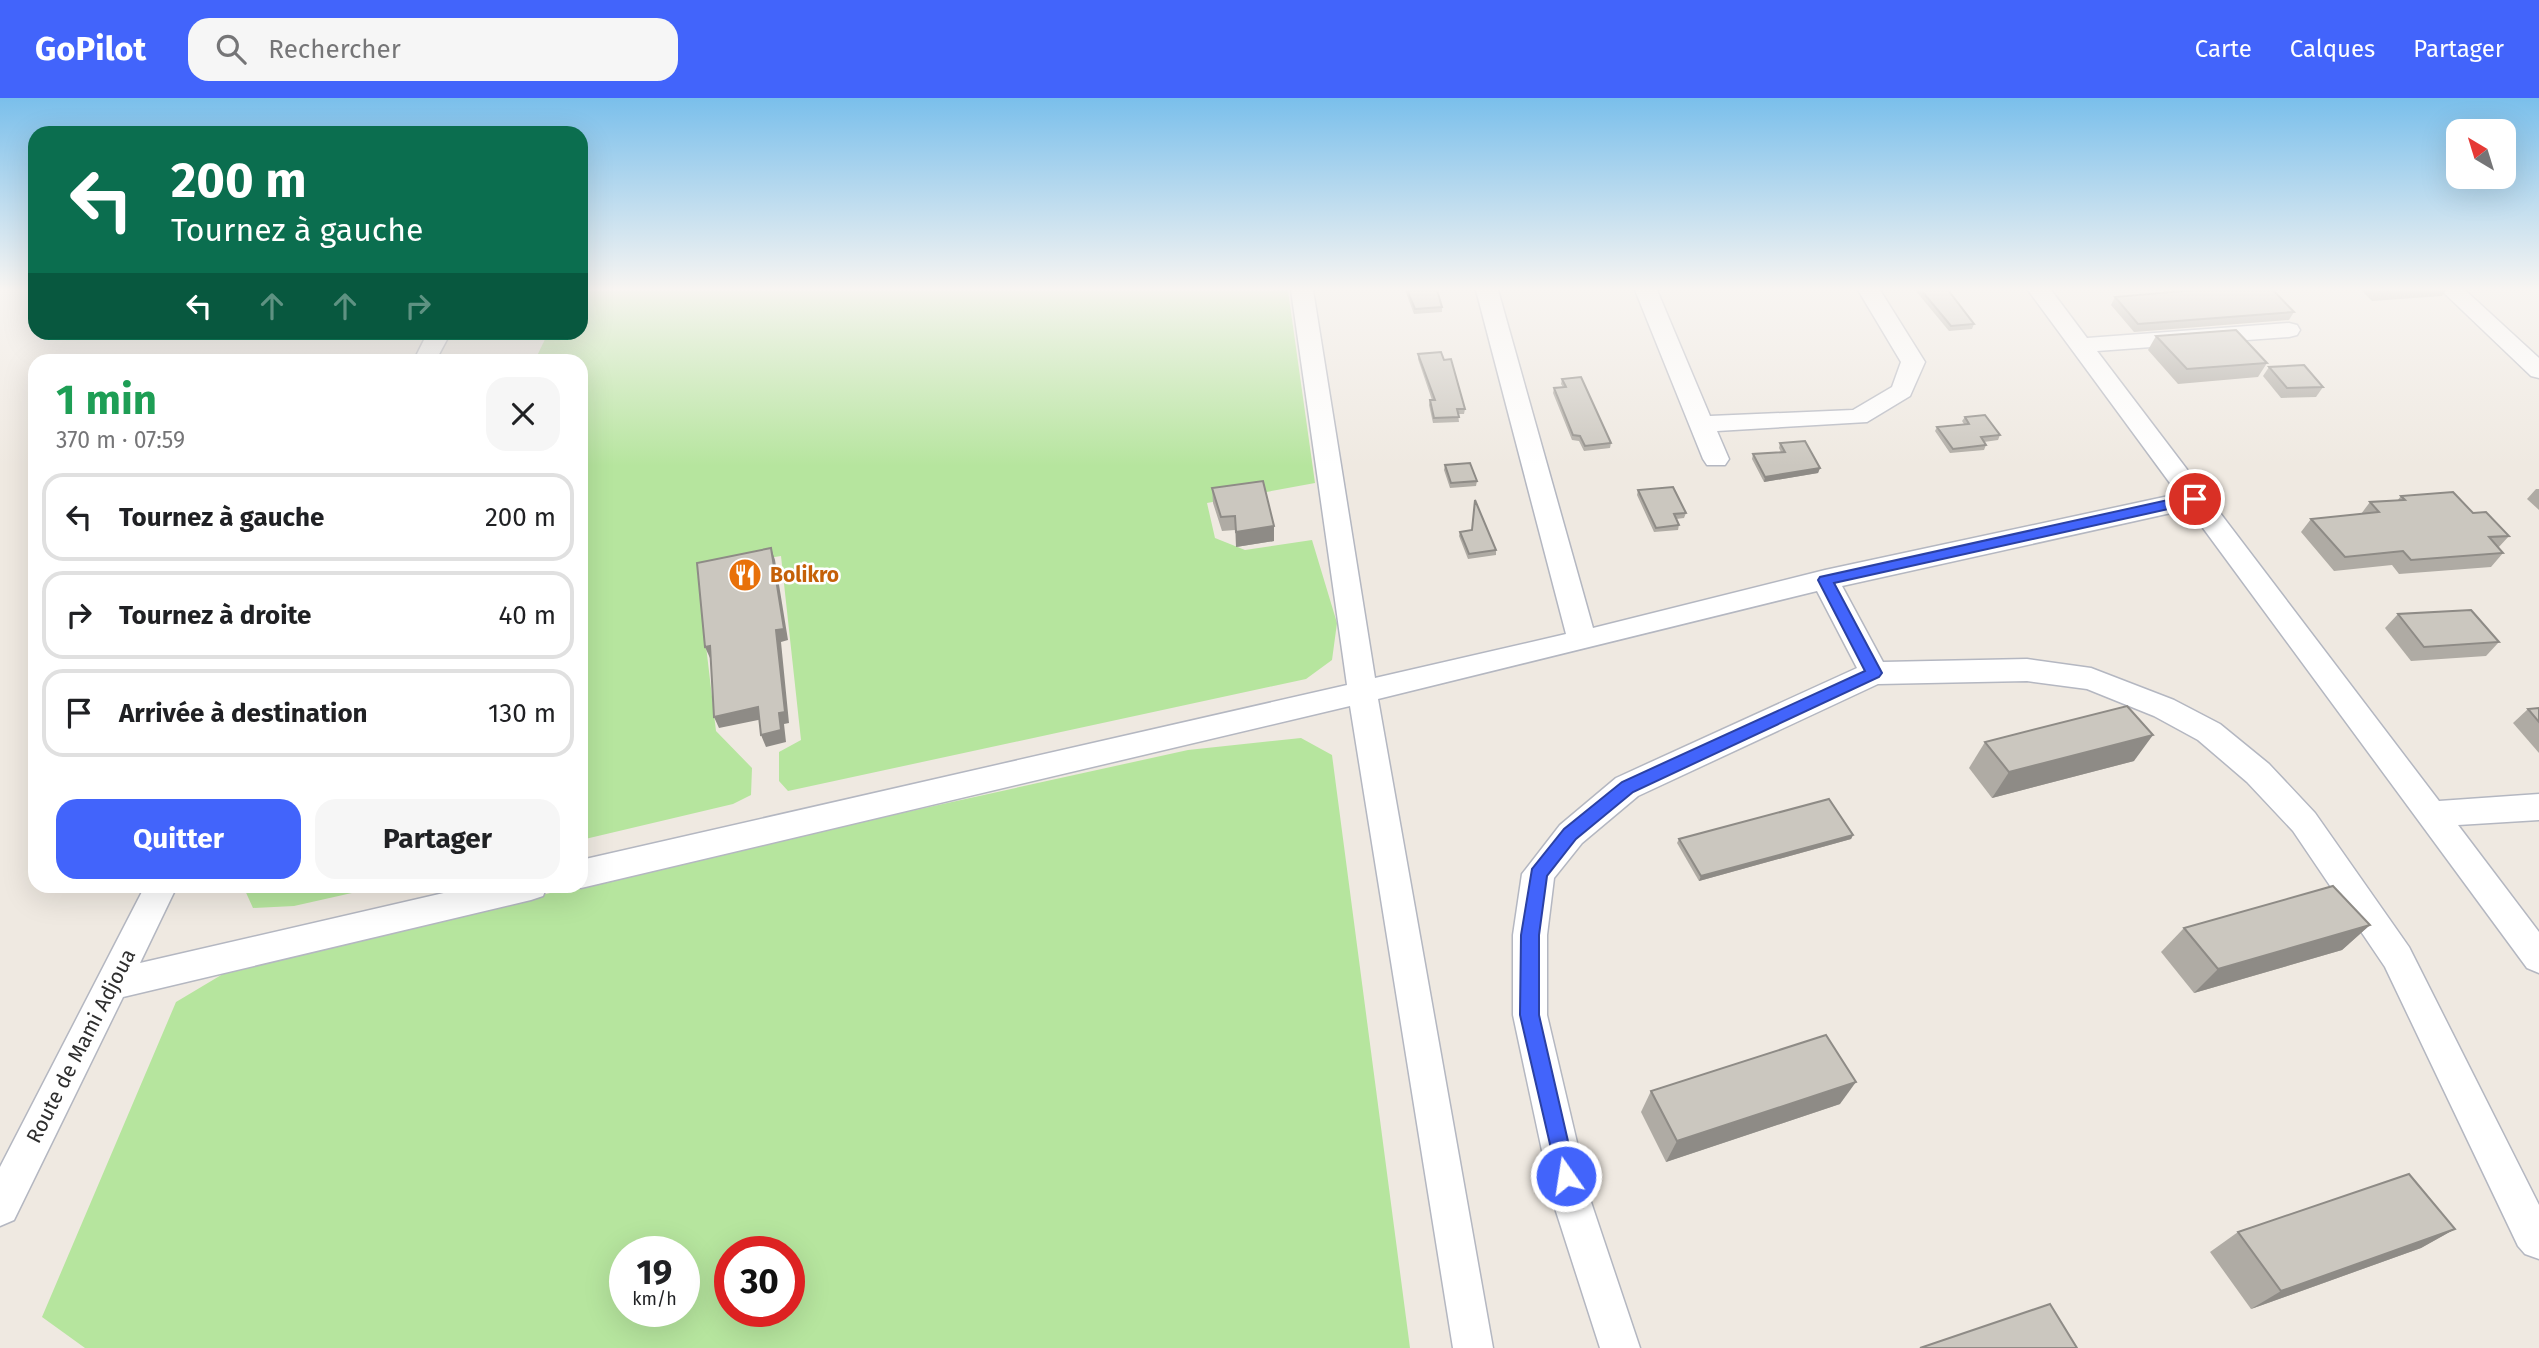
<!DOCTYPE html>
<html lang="fr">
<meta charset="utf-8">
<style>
:root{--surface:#fff;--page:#f6f6f6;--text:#202124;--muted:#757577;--line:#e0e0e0;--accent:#4264fb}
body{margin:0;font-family:"Fira Sans",sans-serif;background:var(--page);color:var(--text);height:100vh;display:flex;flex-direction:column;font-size:26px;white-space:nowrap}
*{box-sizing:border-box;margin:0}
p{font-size:23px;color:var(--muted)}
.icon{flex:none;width:38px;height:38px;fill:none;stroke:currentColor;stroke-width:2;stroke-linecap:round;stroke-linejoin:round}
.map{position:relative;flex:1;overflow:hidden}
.side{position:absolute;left:28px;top:256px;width:560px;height:539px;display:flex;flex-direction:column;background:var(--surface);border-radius:21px;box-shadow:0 7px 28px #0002}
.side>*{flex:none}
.hud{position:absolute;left:28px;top:28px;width:560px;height:214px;border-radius:21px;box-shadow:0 7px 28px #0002;background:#0b6e4f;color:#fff;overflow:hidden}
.needle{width:46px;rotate:322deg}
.tools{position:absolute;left:2446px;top:21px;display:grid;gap:14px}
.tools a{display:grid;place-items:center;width:70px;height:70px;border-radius:14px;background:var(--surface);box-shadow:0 7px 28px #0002;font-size:35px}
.speed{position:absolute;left:609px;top:1138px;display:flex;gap:14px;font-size:35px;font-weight:700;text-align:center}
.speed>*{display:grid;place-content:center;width:91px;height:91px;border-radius:50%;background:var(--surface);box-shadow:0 7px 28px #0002;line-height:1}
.speed small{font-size:18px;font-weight:400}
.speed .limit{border:10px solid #d22;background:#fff;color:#111}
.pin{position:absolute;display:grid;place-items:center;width:60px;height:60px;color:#fff;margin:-30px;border:4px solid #fff;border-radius:50%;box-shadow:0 2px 7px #0007}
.me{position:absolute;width:77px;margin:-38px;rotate:347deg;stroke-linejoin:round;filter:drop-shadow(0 0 5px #0008)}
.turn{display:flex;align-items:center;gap:24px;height:147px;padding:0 28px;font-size:32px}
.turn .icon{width:91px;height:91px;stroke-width:2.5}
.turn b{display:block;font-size:49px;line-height:60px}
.lanes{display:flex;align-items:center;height:66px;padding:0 28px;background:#0003;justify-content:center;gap:35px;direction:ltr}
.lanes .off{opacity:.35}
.round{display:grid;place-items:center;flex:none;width:74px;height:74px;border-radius:21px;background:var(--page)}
.head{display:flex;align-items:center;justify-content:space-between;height:119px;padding:0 28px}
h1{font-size:42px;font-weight:700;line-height:52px;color:#1e9e55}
.button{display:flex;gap:14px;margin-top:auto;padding:14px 28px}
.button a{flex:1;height:80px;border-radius:21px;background:var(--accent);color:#fff;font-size:28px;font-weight:700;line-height:80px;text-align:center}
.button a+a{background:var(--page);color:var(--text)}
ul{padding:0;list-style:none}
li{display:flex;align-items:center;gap:21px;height:88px;margin:0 14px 10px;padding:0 14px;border:4px solid var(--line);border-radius:21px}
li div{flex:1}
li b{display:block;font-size:26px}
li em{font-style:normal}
header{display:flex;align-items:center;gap:42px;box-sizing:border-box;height:98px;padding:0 35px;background:var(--accent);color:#fff}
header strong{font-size:33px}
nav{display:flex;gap:38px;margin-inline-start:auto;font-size:24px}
.search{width:490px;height:63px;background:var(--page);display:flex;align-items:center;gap:18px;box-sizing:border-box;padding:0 24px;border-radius:21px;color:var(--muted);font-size:26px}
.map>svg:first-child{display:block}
</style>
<header>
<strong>GoPilot</strong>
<div class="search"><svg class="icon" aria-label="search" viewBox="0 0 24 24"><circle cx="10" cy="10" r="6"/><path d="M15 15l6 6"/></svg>Rechercher</div>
<nav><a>Carte</a><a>Calques</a><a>Partager</a></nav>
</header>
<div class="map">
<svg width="2539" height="1250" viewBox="0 0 2539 1250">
<rect width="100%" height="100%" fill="#efe9e1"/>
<g fill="#b6e59e" fill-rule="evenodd">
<polygon points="581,193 1288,193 1315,385 1207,405 1215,440 1245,452 1312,442 1337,525 1332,562 1306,581 788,693 779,683 779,654 801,642 781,458 697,471 716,633 752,670 751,697 733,706 581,742 581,262 535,262 548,235 581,234"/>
<path d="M1301 640 1332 657 1410 1250H85L42 1219 176 904 238 867 806 736 1188 652ZM625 1153H684V1213H625ZM730 1153H789V1213H730Z"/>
<polygon points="243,788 383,788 294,808 253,810"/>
</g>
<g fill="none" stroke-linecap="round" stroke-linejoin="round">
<defs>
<g id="minor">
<polygon points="1291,192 1313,192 1375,580 1566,536 1476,192 1498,192 1593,530 1825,472 2178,396 2028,192 2051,192 2087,240 2289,225 2297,227 2300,232 2297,237 2289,239 2097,253 2439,703 2539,696 2539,722 2458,727 2539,834 2539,875 2527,870 2189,411 1842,488 1883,564 2027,561 2091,570 2174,602 2220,626 2269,666 2315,715 2409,849 2539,1107 2539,1161 2525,1156 2518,1148 2385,869 2293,733 2247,684 2198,642 2154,618 2087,591 2027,583 1878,586 1638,698 1582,745 1554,780 1547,837 1547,917 1591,1104 1640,1250 1600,1250 1553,1104 1513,917 1513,837 1522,776 1560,727 1616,680 1857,570 1817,493 1378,601 1493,1250 1453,1250 1350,608 581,790 575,788 581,788 581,762 1347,587"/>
<polygon points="1635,192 1657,192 1710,318 1853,312 1892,289 1901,264 1858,192 1880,192 1925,264 1910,298 1867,324 1717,333 1729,361 1725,367 1707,367 1703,361"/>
<polygon points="2441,192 2465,192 2539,260 2539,280 2531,278"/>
<polygon points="428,234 451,234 436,262 414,262"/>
<polygon points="145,788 177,788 140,865 474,788 547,788 543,798 531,802 123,899 14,1122 0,1128 0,1069"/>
</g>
</defs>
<use href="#minor" stroke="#b4b7c1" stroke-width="3"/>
<use href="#minor" fill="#fff" fill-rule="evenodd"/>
</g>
<g fill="#afaba4">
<polygon points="1405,192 1437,192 1442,209 1442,214 1414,216"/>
<polygon points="1915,192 1948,192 1974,226 1972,231 1949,233"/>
<polygon points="2361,192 2446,192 2442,198 2372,203"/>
<polygon points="2115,199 2294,214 2289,222 2134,234 2111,207"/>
<polygon points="2156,238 2267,265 2258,279 2178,286 2148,252"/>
<polygon points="1418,256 1465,311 1464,316 1458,316 1459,324 1433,325 1429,307 1430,302 1432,302 1418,261"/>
<polygon points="2269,269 2323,289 2316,299 2281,300 2263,278"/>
<polygon points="1562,281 1611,345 1610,350 1584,353 1579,343 1572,342 1553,295 1554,290 1563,289 1561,286"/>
<polygon points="1965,319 2000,337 1998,342 1984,344 1986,347 1984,352 1950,355 1935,333 1937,329 1964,326 1962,323"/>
<polygon points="1780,345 1820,370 1818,375 1764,384 1752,361 1753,356 1781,354 1779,350"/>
<polygon points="1445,367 1477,383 1476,388 1450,390 1444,372"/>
<polygon points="1212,390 1274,428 1274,443 1236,449 1235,432 1222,433 1213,405"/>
<polygon points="2536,391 2539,391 2539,412 2527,401"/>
<polygon points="1638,392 1686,415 1684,420 1676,421 1679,427 1678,432 1654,434 1637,397"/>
<polygon points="2401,398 2473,415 2509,438 2498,450 2503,455 2491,469 2399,476 2392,467 2334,473 2301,434 2311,421 2361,416 2370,404 2397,403"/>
<polygon points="1460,434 1496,452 1496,457 1468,461 1459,438"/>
<polygon points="2398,516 2499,544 2486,558 2411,563 2385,530"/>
<polygon points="2539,610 2539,655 2513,625 2528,611"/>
<polygon points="1985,644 2134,663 1992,700 1969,670"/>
<polygon points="1853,737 1851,741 1699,783 1677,745 1679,741"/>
<polygon points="2370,827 2342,852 2194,895 2161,854 2184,830"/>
<polygon points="1651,993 1840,1006 1666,1064 1641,1014"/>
<polygon points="2455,1131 2421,1150 2251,1211 2210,1154 2238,1134"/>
</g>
<g fill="#8e8b86">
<polygon points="1820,370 1818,375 1764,384 1765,379"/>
<polygon points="1274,428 1274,443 1236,449 1236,434"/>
<polygon points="771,450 775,462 788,542 781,544 789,625 784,626 786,644 766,649 761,637 779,615 776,532"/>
<polygon points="710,548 715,559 710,560 705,549"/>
<polygon points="758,609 763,621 719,630 714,619"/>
<polygon points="2153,637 2134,663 1992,700 2009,674"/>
<polygon points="1853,737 1851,741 1699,783 1701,778"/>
<polygon points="2370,827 2342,852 2194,895 2218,871"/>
<polygon points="1856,984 1840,1006 1666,1064 1677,1043"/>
<polygon points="2455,1131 2421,1150 2251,1211 2281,1193"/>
</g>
<g fill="#cbc7bf" stroke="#8e8b86" stroke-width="2">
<polygon points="1407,192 1437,192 1442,209 1415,211"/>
<polygon points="1921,192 1948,192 1974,226 1951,228"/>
<polygon points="2194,192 2273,192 2294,214 2138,226 2115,199"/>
<polygon points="2377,192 2400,192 2379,194"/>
<polygon points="2236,232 2267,265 2187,271 2156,238"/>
<polygon points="1441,254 1444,262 1451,261 1465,311 1457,311 1459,319 1434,320 1430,302 1435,302 1418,256"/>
<polygon points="2304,267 2323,289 2287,290 2269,269"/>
<polygon points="1581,279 1611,345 1585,348 1580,338 1573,337 1554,290 1566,289 1562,281"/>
<polygon points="1985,317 2000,337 1981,339 1986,347 1953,351 1937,329 1969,326 1965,319"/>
<polygon points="1805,343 1820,370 1765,379 1753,356 1785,354 1780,345"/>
<polygon points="1470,365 1477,383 1451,385 1445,367"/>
<polygon points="1263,383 1274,428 1236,434 1235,418 1221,419 1212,390"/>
<polygon points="1673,389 1686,415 1674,416 1679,427 1656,430 1638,392"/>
<polygon points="2453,394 2473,415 2486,414 2509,438 2489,439 2503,455 2411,462 2403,453 2345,459 2311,421 2379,414 2370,404 2405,402 2401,398"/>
<polygon points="1475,402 1496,452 1469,456 1460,434 1472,432"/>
<polygon points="771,450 784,531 776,532 785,614 779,615 781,632 761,637 758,609 714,619 710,548 705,549 697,465"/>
<polygon points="2471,512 2499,544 2424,549 2398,516"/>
<polygon points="2127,608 2153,637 2009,674 1985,644"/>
<polygon points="2539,610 2539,624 2528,611"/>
<polygon points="1829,701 1853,737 1701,778 1679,741"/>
<polygon points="2333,788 2370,827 2218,871 2184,830"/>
<polygon points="1826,937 1856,984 1677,1043 1651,993"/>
<polygon points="2409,1076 2455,1131 2281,1193 2238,1134"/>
<polygon points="2050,1206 2077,1250 1920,1250"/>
</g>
<linearGradient id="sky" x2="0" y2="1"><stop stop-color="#7abfeb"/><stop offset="0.52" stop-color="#f8f5f2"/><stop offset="1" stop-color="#f8f5f2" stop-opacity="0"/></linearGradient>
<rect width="2539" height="368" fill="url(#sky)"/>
<polygon fill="#4264fb" stroke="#2b41a3" stroke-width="2" points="2195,396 2202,401 2200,404 1834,485 1882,575 1879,579 1633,694 1576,741 1547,778 1539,837 1539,917 1576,1078 1573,1085 1566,1087 1559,1085 1520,917 1521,837 1532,771 1564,731 1622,684 1865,573 1818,482 1820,479"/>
<defs>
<symbol id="restaurant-disc" viewBox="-11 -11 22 22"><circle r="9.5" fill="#e8710a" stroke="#fff"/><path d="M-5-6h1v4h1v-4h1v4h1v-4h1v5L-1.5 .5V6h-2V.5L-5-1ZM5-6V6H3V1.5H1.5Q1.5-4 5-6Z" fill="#fff"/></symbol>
</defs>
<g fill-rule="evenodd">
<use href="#restaurant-disc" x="726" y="458" width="38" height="38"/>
</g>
<g text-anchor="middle" stroke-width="5" stroke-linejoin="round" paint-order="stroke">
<g font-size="21" font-weight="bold" fill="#c56008" stroke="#fff" text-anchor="start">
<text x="770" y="484">Bolikro</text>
</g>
<g font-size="21" fill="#2e2e2e" stroke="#fff">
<text transform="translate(81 948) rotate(-63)" y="7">Route de Mami Adjoua</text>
</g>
</g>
</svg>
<div class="tools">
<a><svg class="needle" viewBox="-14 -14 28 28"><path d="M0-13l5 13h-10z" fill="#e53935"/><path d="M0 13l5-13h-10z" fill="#757577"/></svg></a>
</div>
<div class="speed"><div>19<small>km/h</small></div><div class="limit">30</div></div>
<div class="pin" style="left:2195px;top:401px;background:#d93025"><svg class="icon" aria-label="arrive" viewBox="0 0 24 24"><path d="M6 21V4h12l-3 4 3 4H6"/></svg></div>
<svg class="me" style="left:1566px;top:1078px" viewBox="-20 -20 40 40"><circle r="17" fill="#4264fb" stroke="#fff" stroke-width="3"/><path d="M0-11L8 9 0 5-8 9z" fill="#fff"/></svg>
<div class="hud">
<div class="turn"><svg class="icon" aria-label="left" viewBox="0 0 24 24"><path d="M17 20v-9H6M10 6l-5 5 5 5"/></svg><div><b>200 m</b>Tournez à gauche</div></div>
<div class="lanes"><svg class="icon" aria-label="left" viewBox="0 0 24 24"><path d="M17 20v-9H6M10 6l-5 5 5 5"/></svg><svg class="icon off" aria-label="ahead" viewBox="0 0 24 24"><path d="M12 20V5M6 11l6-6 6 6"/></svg><svg class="icon off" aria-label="ahead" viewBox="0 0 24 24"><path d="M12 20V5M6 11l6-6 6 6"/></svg><svg class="icon off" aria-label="right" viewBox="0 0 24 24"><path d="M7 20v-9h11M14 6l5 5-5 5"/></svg></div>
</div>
<section class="side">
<div class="head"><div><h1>1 min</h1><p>370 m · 07:59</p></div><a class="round"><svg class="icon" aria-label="close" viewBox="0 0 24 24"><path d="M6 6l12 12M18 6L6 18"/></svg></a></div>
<ul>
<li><svg class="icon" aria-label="left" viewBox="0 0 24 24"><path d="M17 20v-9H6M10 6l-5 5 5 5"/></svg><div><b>Tournez à gauche</b></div><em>200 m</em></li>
<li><svg class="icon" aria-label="right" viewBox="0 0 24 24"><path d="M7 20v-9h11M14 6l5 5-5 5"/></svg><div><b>Tournez à droite</b></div><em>40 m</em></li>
<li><svg class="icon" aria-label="arrive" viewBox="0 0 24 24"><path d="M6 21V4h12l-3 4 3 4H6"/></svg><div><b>Arrivée à destination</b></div><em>130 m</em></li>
</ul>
<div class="button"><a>Quitter</a><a>Partager</a></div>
</section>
</div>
